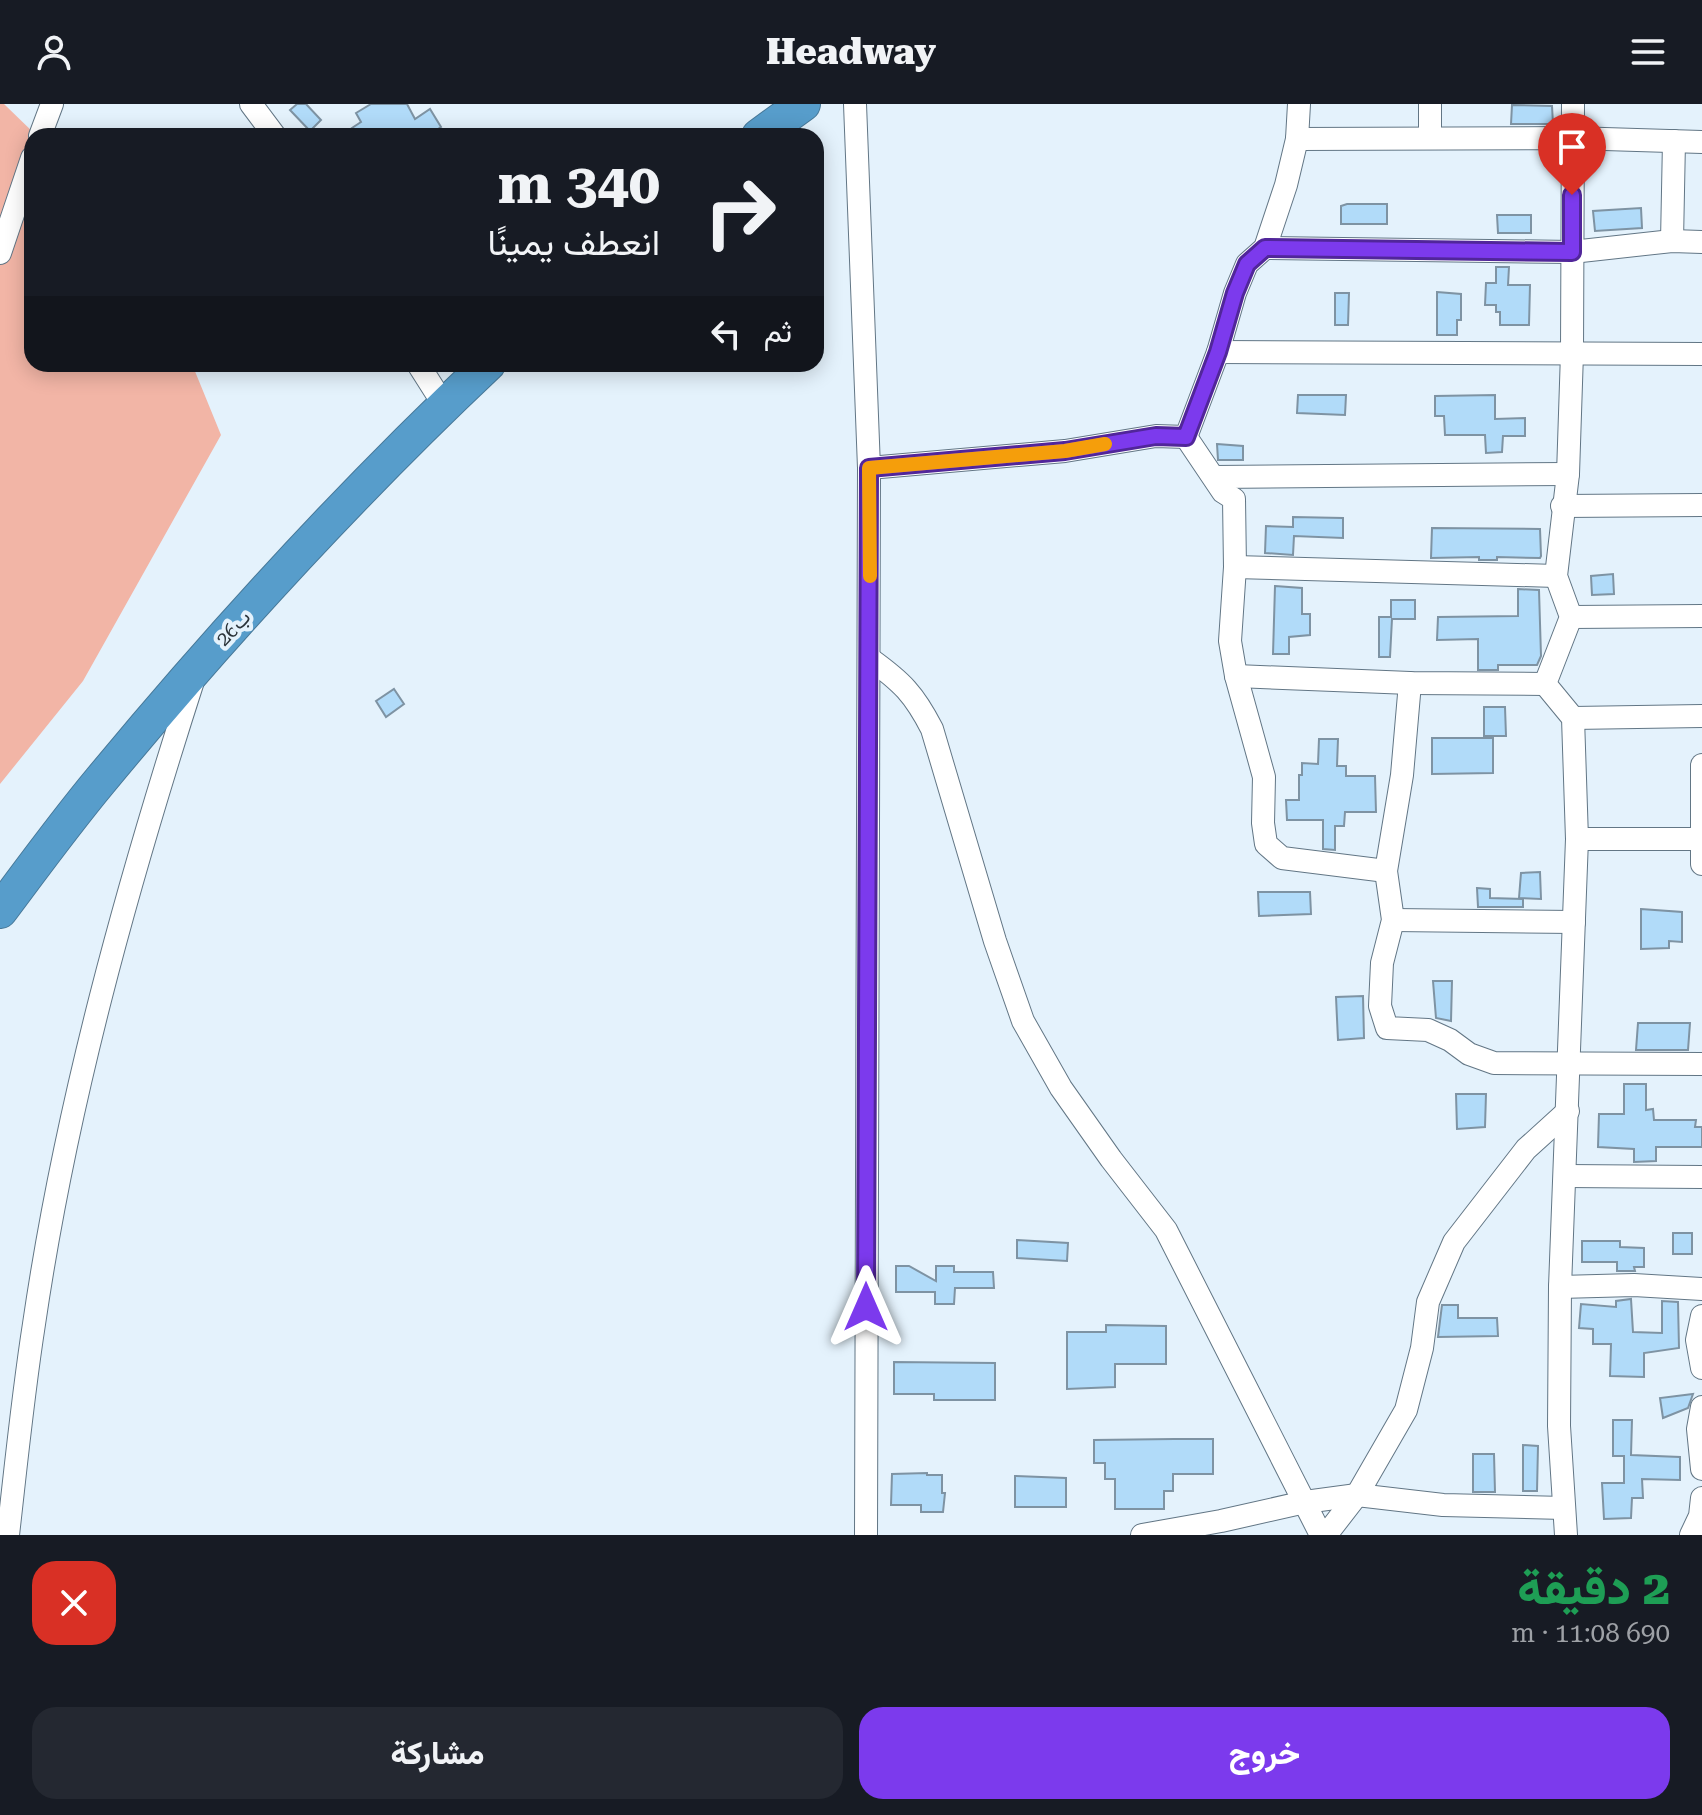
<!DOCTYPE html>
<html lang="ar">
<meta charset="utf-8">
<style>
:root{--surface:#171b24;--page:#242831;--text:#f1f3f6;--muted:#9ea1a6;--accent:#7c3aed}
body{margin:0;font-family:"Roboto Serif",Vazirmatn,serif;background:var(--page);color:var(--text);direction:rtl;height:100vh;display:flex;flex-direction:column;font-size:30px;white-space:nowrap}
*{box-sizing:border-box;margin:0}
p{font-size:26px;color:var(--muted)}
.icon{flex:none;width:44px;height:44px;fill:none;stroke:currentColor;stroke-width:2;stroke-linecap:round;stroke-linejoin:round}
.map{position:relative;height:1431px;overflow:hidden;direction:ltr}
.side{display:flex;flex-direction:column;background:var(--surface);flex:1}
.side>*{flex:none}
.top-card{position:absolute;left:24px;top:24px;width:800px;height:244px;border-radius:24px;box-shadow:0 4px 20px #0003;direction:rtl;background:#171b24;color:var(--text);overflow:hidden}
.pin{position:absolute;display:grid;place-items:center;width:68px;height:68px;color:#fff;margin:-82px -34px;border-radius:50% 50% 50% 0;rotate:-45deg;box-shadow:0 0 8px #0007}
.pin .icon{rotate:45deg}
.me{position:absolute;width:88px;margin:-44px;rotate:0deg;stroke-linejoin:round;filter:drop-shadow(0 0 6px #0008)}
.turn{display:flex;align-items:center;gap:28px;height:168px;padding:0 32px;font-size:36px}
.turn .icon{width:104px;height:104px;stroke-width:2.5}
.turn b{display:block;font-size:56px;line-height:68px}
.then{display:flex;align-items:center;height:76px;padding:0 32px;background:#0003;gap:16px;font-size:30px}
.round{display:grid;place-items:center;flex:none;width:84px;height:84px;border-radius:24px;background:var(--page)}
.overview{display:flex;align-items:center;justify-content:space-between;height:136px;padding:0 32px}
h1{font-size:48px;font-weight:800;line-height:60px;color:#1e9e55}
.action{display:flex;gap:16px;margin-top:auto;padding:16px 32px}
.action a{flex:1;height:92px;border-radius:24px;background:var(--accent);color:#fff;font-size:32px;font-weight:800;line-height:92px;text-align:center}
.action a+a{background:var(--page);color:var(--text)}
header{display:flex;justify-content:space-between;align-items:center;height:104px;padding:0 32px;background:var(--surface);font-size:36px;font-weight:800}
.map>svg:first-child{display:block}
</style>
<header><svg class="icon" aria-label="menu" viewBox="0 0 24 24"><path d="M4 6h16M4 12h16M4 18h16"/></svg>Headway<svg class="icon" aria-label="person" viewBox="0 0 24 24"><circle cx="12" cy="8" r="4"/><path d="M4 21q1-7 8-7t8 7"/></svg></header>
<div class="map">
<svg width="1702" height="1431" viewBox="0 0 1702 1431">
<rect width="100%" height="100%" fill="#e4f2fc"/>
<polygon fill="#f2b5a6" points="0,0 4,0 37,32 32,32 32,260 192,260 221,331 83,577 0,680"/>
<g fill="#b1dbf9" stroke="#7e93a3" stroke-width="2">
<polygon points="297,0 306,0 321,16 310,27 290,6"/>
<polygon points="371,0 407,0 415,15 430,5 441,23 427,32 358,32 352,24 361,18 356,9"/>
<polygon points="1512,1 1552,2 1553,20 1511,20"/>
<polygon points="1347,100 1387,100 1387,120 1341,120 1341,102"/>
<polygon points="1641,104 1642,124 1595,127 1593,107"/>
<polygon points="1497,111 1531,111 1531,129 1498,129"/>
<polygon points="1496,163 1509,163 1508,181 1530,181 1529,221 1500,221 1500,208 1496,208 1496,201 1485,201 1486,179 1496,179"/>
<polygon points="1437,188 1461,190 1461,216 1457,216 1457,231 1437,231"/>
<polygon points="1335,189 1349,189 1348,221 1335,221"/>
<polygon points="1298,291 1346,291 1345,311 1297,309"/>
<polygon points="1495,291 1495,315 1525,314 1525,332 1503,332 1502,348 1486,349 1485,331 1445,331 1444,312 1435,312 1435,292"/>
<polygon points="1217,340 1243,342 1243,356 1218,356"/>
<polygon points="1293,413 1343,414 1343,434 1294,432 1293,451 1265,449 1266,422 1293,423"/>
<polygon points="1432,424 1540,425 1541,452 1540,454 1497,453 1497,456 1479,456 1479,453 1431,454"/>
<polygon points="1613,470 1614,490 1592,491 1591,472"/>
<polygon points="1275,482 1302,484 1302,510 1310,510 1310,531 1289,533 1289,550 1273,550"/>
<polygon points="1518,485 1539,486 1541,552 1537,561 1498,561 1498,566 1478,566 1478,535 1437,536 1438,513 1518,512"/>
<polygon points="1391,496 1415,496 1415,515 1392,515 1390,553 1379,553 1379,513 1391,513"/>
<polygon points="394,585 404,600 386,613 376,597"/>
<polygon points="1484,603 1505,603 1506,632 1484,632"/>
<polygon points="1432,634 1493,634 1493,669 1432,670"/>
<polygon points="1319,635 1338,635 1337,662 1346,662 1346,672 1375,672 1376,708 1345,708 1344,722 1335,722 1335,746 1323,745 1323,716 1287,716 1286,696 1299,696 1299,671 1302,671 1302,659 1318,660"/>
<polygon points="1540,768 1541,795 1519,794 1521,769"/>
<polygon points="1477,784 1490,785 1490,794 1523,795 1523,803 1478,803"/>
<polygon points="1258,788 1310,788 1311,810 1259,812"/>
<polygon points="1641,805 1682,808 1682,838 1669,837 1669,844 1641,845"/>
<polygon points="1433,877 1452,877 1451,917 1436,914"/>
<polygon points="1363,892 1364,934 1338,936 1336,893"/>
<polygon points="1638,919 1690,919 1688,946 1636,946"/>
<polygon points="1624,980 1646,980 1646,1006 1653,1005 1654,1016 1696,1016 1695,1023 1702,1023 1702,1043 1656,1043 1656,1057 1634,1058 1634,1045 1598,1043 1599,1010 1624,1010"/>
<polygon points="1456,990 1486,990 1485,1023 1457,1025"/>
<rect x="1673" y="1129" width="19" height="21"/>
<polygon points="1017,1136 1068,1139 1067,1157 1017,1154"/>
<polygon points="1582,1137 1620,1137 1620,1143 1644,1144 1644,1163 1634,1163 1635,1167 1617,1167 1617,1158 1582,1158"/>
<polygon points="896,1162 909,1162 936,1177 936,1162 954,1162 954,1168 993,1168 994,1184 955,1184 954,1200 935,1200 935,1188 896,1188"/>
<polygon points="1631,1195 1633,1228 1662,1229 1662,1197 1678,1198 1679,1244 1644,1249 1644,1273 1610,1272 1611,1240 1593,1240 1593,1225 1579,1224 1581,1200 1616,1203 1616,1197"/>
<polygon points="1442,1201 1458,1201 1458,1214 1497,1214 1498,1232 1438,1233"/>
<polygon points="1106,1221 1166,1222 1166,1260 1115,1260 1115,1283 1067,1285 1067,1228 1106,1228"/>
<polygon points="894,1258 995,1259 995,1296 934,1296 934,1290 894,1290"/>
<polygon points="1693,1290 1688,1304 1663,1314 1660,1294"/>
<polygon points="1613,1316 1632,1316 1631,1351 1680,1353 1680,1376 1642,1375 1643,1394 1632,1394 1631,1414 1604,1415 1602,1379 1624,1379 1624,1352 1613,1352"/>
<polygon points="1174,1335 1213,1335 1213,1370 1173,1370 1173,1387 1164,1387 1164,1405 1115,1405 1115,1375 1105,1375 1105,1359 1094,1359 1094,1336"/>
<polygon points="1523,1341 1538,1342 1537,1387 1523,1387"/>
<polygon points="1473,1350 1494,1350 1495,1388 1473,1388"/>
<polygon points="927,1369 927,1371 942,1371 942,1389 945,1389 943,1408 921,1408 921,1401 891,1401 892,1370"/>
<polygon points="1015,1372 1066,1374 1066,1403 1015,1403"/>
</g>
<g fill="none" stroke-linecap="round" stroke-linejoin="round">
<defs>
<g id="minor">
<polyline points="251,0 275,32"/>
<polyline points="855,0 869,364 866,1431"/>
<polyline points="40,32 52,0"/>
<polyline points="1430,34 1430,0"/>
<polyline points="1297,35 1572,34 1702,38"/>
<polyline points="1672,137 1674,37"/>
<polyline points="1265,144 1572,148 1672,137 1702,138"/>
<polyline points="0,149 32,54"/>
<polyline points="1218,248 1702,250"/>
<polyline points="418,260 444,301"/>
<polyline points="1186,333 1223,388 1234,395 1235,463 1230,537 1236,572 1264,673 1263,719 1266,740 1282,754 1386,767"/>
<polyline points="869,364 1065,347 1156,332 1186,333 1218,248 1235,189 1247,160 1265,144 1286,81 1297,35 1299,0"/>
<polyline points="1215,373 1568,370"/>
<polyline points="1562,402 1702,401"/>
<polyline points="1235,463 1556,472"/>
<polyline points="1571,513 1702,512"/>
<path d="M870 555C902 578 914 590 932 625L995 837 1023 917 1061 984 1111 1055 1166 1126 1321 1431"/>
<polyline points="1236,572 1410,579 1545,580"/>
<polyline points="1410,579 1402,671 1386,767 1393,816 1382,859 1380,902 1387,924 1428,926 1450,936 1469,950 1494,959 1702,960"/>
<polyline points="1573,614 1702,612"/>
<polyline points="1702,661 1702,760"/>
<polyline points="1577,735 1702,735"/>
<polyline points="1393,816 1574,818"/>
<polyline points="1566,1072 1702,1073"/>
<polyline points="1560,1183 1634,1181 1702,1185"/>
<polyline points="1702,1212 1697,1236 1702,1264"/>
<polyline points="1702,1303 1698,1325 1702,1365"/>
<path d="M8 1431C16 1361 23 1290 34 1220 66 1001 126 785 194 574"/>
<polyline points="1142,1431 1221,1417 1305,1398 1357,1391 1443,1401 1564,1404"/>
<polyline points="1326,1431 1357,1391 1406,1306 1422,1244 1428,1198 1454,1138 1526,1045 1568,1007"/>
<polyline points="1566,1431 1559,1322 1560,1183 1577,735 1573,614 1545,580 1571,513 1556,472 1568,370 1572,249 1573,0"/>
<polyline points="1691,1431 1700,1412 1702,1394"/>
</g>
<g id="highway">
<polyline points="759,32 803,0"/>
<path d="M0 807C33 763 65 719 100 677 221 531 350 390 488 260"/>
</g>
</defs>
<use href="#minor" stroke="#627685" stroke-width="24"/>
<use href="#highway" stroke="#477898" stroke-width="36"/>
<use href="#minor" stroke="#fff" stroke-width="22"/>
<use href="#highway" stroke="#579dcb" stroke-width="34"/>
</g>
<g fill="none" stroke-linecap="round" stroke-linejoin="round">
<defs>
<polyline id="route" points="866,1203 869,364 1065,347 1156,332 1186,333 1218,248 1235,189 1247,160 1265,144 1572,148 1572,91"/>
</defs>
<use href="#route" stroke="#51269a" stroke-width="20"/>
<use href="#route" stroke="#7c3aed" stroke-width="14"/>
<polyline stroke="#f59e0b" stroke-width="14" points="870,472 869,364 1065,347 1105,340"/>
</g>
<g text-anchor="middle" stroke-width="8" stroke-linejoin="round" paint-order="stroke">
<g font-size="20" fill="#2a3339" stroke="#e4f2fc">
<text transform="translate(233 524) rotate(-47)" y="7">26ب</text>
</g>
</g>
</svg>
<div class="pin" style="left:1572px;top:91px;background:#d93025"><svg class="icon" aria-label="arrive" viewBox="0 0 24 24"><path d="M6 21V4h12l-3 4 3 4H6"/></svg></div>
<svg class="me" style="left:866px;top:1203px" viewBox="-20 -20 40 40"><path d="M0-17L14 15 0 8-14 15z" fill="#7c3aed" stroke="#fff" stroke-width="4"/></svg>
<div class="top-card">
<div class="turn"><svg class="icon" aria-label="right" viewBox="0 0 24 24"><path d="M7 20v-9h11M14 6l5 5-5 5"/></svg><div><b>340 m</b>انعطف يمينًا</div></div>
<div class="then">ثم<svg class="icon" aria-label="left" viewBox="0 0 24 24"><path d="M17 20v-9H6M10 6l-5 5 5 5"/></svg></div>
</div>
</div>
<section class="side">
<div class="overview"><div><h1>2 دقيقة</h1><p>690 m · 11:08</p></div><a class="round" style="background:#d93025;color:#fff"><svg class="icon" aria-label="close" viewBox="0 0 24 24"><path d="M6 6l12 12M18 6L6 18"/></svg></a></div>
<div class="action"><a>خروج</a><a>مشاركة</a></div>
</section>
